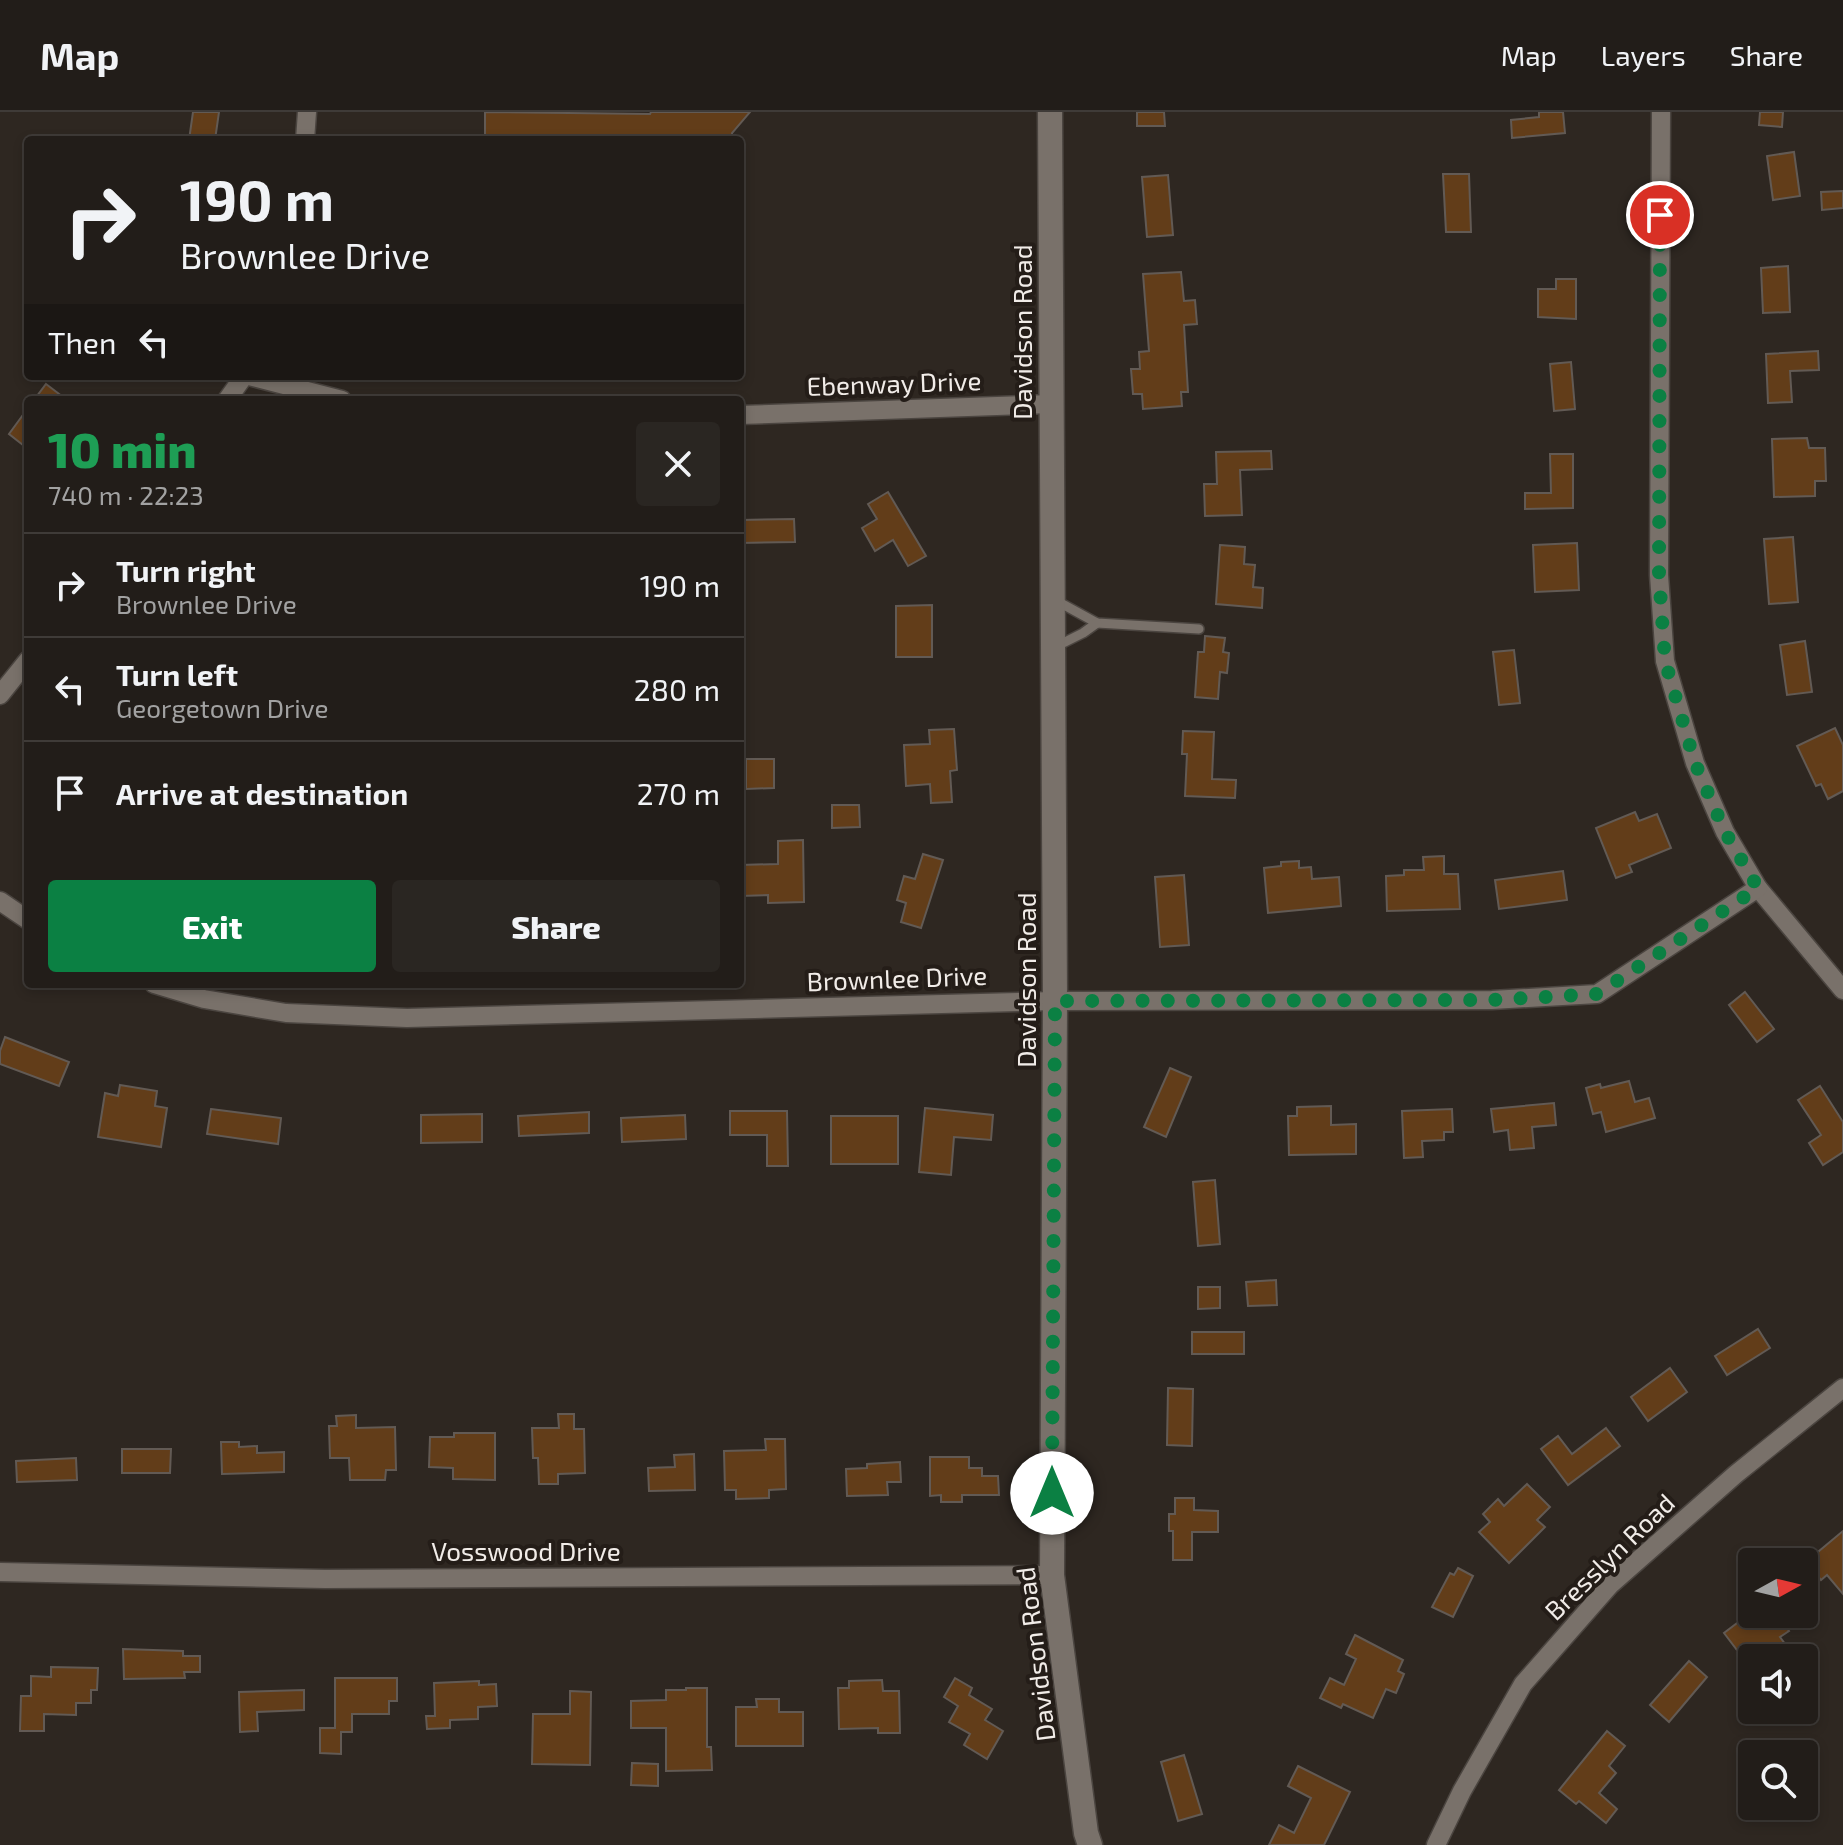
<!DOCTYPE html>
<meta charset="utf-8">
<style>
:root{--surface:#221d19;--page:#2a2622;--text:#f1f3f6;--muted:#a2a2a2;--line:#3f3b38;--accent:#0b8043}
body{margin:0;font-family:"Exo 2",sans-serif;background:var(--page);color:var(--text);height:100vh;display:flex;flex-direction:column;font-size:30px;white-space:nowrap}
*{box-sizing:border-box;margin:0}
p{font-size:26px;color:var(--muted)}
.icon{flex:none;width:44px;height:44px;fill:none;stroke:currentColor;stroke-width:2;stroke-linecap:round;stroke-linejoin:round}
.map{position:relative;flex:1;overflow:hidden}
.side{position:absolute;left:24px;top:284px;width:720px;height:592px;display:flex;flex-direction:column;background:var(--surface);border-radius:8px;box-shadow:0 4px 12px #0003,0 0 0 2px var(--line)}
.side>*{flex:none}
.hud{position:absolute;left:24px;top:24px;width:720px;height:244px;border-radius:8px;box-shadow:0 4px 12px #0003,0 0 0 2px var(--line);background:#221d19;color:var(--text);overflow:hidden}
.needle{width:52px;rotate:82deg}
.fabs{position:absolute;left:1738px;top:1436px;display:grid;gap:16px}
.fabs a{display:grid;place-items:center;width:80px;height:80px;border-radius:8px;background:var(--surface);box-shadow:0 4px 12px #0003,0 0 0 2px var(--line);font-size:40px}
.pin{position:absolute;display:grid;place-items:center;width:68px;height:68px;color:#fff;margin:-34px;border:4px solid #fff;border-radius:50%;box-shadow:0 2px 8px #0007}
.me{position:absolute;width:88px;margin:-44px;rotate:0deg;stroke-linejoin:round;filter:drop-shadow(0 0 6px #0008)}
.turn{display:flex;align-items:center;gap:28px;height:168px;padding:0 24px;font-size:36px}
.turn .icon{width:104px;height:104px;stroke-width:2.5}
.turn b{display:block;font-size:56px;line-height:68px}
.then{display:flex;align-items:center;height:76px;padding:0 24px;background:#0003;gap:16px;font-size:30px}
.round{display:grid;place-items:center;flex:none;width:84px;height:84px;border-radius:8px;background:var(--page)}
.head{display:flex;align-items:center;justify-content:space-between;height:136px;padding:0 24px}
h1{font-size:48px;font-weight:800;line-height:60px;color:#1e9e55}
.cta{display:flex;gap:16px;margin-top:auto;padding:16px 24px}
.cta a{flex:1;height:92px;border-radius:8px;background:var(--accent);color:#fff;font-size:32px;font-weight:800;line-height:92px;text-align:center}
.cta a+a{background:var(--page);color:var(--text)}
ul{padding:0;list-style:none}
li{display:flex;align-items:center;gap:24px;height:104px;padding:0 24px;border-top:2px solid var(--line)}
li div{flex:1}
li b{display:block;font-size:30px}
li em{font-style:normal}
header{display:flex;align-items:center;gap:48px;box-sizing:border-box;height:112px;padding:0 40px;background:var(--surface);border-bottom:2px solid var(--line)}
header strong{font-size:38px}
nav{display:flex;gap:44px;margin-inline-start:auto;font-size:28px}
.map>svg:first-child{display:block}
</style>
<header>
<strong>Map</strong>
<nav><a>Map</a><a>Layers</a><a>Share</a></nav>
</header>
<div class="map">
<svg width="1843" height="1733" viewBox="0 0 1843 1733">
<rect width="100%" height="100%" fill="#2e2721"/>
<g fill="#623d19" stroke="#625a54" stroke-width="2">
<polygon points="193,0 219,0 215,28 189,28"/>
<polygon points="485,0 650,2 651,0 750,0 732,21 732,28 485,28"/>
<polygon points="1137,0 1164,0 1165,14 1137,14"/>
<polygon points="1539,0 1563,0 1565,21 1512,26 1511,8 1539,5"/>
<polygon points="1760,0 1783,0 1782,15 1759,13"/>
<polygon points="1794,40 1800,84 1773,88 1767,44"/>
<polygon points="1443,62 1469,62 1471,120 1446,120"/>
<polygon points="1168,63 1173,123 1147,125 1142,65"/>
<polygon points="1843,79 1843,96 1822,98 1821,80"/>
<polygon points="1788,154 1790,200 1763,201 1761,156"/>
<polygon points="1181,160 1184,189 1195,188 1197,212 1184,213 1188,280 1181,280 1182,294 1143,297 1142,282 1133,282 1131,257 1140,257 1139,240 1149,239 1143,162"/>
<polygon points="1556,167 1576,167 1576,207 1538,205 1538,177 1556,177"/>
<polygon points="1818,239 1819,258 1790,259 1792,290 1768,291 1766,242"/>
<polygon points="1571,250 1575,297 1554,299 1550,252"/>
<polygon points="46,272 67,288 34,288"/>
<polygon points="28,296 28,337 9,322"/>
<polygon points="1807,326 1809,336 1825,336 1826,369 1815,369 1815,384 1774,385 1772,327"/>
<polygon points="1271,339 1272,357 1240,358 1242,403 1205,404 1204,372 1217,372 1216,340"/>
<polygon points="1550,342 1573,342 1573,396 1525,397 1525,381 1551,381"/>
<polygon points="888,380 926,444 908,454 893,428 875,439 862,416 877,407 868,392"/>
<polygon points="794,407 795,430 740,431 740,408"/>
<polygon points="1793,425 1798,490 1769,492 1764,427"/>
<polygon points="1577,431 1579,478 1535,480 1533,433"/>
<polygon points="1220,433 1245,435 1244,452 1255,453 1253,475 1263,476 1262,496 1216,492"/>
<polygon points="932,493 932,545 896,545 896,494"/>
<polygon points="1205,524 1225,526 1223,540 1229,541 1227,561 1220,560 1218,587 1195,585 1198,540 1204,540"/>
<polygon points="1805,529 1812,580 1787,583 1780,533"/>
<polygon points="1514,538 1520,591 1499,593 1493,540"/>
<polygon points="1835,616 1843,633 1843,679 1828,687 1821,672 1816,674 1797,634"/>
<polygon points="954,617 957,658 950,659 952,690 931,691 930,672 906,674 904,633 930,632 929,618"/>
<polygon points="1183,619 1214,620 1212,667 1236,668 1235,686 1185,684 1187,642 1182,642"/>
<polygon points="746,647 774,647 774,676 746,677"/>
<polygon points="832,693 859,693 860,715 832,716"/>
<polygon points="1635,700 1639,709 1657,702 1671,736 1629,753 1632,760 1616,766 1596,716"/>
<polygon points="803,728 804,790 768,791 768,783 740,784 740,753 778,752 778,729"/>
<polygon points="923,742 943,748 921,816 901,810 906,791 897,788 904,764 915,767"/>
<polygon points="1444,744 1444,762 1458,762 1460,797 1387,799 1386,764 1404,763 1404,758 1424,758 1423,745"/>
<polygon points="1299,749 1299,756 1311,755 1312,767 1339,765 1341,794 1268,801 1264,756 1281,754 1281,750"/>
<polygon points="1563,759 1567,788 1499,797 1495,768"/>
<polygon points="1184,763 1189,833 1160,835 1155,765"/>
<polygon points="1745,880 1774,917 1757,930 1729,893"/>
<polygon points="5,925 69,950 59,974 0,952 0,939"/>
<polygon points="1170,956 1191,965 1166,1025 1144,1015"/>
<polygon points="1629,969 1635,990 1649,986 1655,1006 1606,1020 1601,1000 1593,1002 1586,976 1600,972 1601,976"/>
<polygon points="120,973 157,979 155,994 167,996 161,1035 98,1025 105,981 118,984"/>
<polygon points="1820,974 1843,1010 1843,1040 1823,1053 1809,1031 1821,1023 1798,988"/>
<polygon points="1554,991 1556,1013 1532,1015 1534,1036 1510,1038 1508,1018 1494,1020 1491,997"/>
<polygon points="1331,994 1331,1013 1356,1012 1356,1042 1289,1043 1288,1004 1297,1004 1297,995"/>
<polygon points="925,996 993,1003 991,1028 954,1025 951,1063 919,1060"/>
<polygon points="211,997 281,1006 278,1032 207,1022"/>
<polygon points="1452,997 1453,1020 1444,1020 1444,1028 1422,1029 1423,1045 1404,1046 1402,999"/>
<polygon points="730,999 787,999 788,1054 767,1054 767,1023 730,1023"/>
<polygon points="589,1000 589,1021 519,1024 518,1004"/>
<polygon points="482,1002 482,1030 421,1031 421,1003"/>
<polygon points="685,1003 686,1027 622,1030 621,1006"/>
<rect x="831" y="1004" width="67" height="48"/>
<polygon points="1215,1068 1220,1132 1198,1134 1193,1070"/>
<polygon points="1276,1168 1277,1193 1248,1194 1246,1170"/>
<polygon points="1198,1175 1220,1175 1220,1196 1198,1197"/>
<polygon points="1758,1217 1770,1236 1727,1263 1715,1244"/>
<rect x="1192" y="1220" width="52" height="22"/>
<polygon points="1670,1256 1687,1280 1648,1309 1631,1285"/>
<polygon points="1168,1276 1193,1277 1192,1334 1167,1333"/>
<polygon points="558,1302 574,1302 574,1317 584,1317 585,1361 558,1362 558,1372 539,1372 538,1346 533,1346 532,1316 559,1316"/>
<polygon points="356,1303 356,1316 395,1315 396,1358 386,1358 385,1368 350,1368 349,1346 330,1346 329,1314 337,1314 336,1304"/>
<polygon points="1606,1316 1620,1334 1568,1373 1541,1337 1558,1324 1572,1342"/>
<polygon points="454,1321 495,1321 495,1368 453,1367 453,1356 429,1355 430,1325 454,1325"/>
<polygon points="765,1327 785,1327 786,1377 769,1378 769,1386 736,1387 736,1378 725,1378 724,1339 766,1338"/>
<polygon points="221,1330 239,1330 239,1335 257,1334 257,1341 284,1340 284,1360 222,1362"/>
<polygon points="122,1337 171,1337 170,1361 122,1361"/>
<polygon points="694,1342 695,1378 649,1379 648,1356 675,1355 674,1343"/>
<polygon points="930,1345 969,1345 969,1356 982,1356 982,1364 998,1364 999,1383 962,1383 962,1390 941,1390 941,1383 930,1384"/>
<polygon points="76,1346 77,1368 17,1370 16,1349"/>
<polygon points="900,1350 901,1370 887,1370 888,1383 847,1384 846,1357 867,1356 867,1352"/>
<polygon points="1527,1372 1550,1395 1537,1408 1545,1415 1509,1451 1479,1420 1490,1410 1483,1402 1498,1387 1504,1394"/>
<polygon points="1175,1386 1194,1386 1194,1398 1218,1399 1218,1420 1192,1420 1192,1448 1173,1448 1173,1419 1169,1419 1169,1402 1175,1402"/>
<polygon points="1843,1419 1843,1482 1827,1463 1821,1468 1806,1450"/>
<polygon points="1458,1456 1473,1464 1453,1505 1432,1495 1450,1461 1454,1463"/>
<polygon points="1749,1502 1776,1502 1789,1519 1780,1525 1791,1540 1783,1546 1743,1546 1724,1521"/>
<polygon points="1355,1523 1403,1548 1398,1559 1404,1562 1396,1581 1386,1577 1373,1606 1343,1592 1341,1596 1320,1586 1330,1566 1344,1573 1356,1547 1346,1542"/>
<polygon points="123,1537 183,1539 183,1544 200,1544 200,1560 184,1560 185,1566 124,1567"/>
<polygon points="1689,1549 1707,1565 1669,1610 1650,1593"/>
<polygon points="51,1555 98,1556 97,1578 91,1578 91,1591 76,1591 76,1603 44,1602 44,1619 20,1619 21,1584 31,1584 31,1564 51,1565"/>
<polygon points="335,1566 397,1566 397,1589 389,1589 389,1602 352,1602 352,1620 341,1620 341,1642 320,1641 320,1616 335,1616"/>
<polygon points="955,1566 972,1576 969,1583 992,1597 985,1608 1003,1619 987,1647 964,1633 970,1622 949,1610 958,1594 944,1585"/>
<polygon points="882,1568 883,1579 899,1579 900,1621 878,1621 878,1616 839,1617 838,1576 849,1576 849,1569"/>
<polygon points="479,1569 479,1573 496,1572 497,1594 478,1595 478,1607 450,1608 450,1616 427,1617 426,1604 435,1604 434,1571"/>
<polygon points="686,1576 707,1576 707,1635 711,1635 712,1658 666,1659 666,1616 631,1616 631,1589 666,1588 666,1578 686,1578"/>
<polygon points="304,1578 304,1598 257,1600 258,1619 240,1620 239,1580"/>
<polygon points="570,1579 591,1580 590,1653 532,1652 533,1602 570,1602"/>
<polygon points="756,1587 779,1587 779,1600 803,1600 803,1634 736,1634 736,1595 757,1595"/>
<polygon points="1607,1619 1625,1634 1609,1654 1616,1661 1599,1681 1617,1697 1606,1711 1579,1689 1576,1692 1559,1678"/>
<polygon points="1184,1643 1202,1702 1178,1709 1161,1650"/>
<polygon points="632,1651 658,1652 658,1674 631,1673"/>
<polygon points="1298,1654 1350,1680 1324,1733 1269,1733 1279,1713 1294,1721 1311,1686 1288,1674"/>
</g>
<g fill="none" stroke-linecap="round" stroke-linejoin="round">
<defs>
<g id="service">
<polyline points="1055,488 1097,511 1199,517"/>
<polyline points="1055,535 1083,521 1097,511"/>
</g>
<g id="minor">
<polyline points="1661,0 1659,463 1665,549 1695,651 1725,720 1758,776 1843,878"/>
<polyline points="305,28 307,0"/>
<polyline points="249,264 342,288"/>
<polyline points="227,288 244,264"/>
<polyline points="740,303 1051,292"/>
<polyline points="0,583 28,548"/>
<polyline points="0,789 28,808"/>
<polyline points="154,872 204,887 286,901 407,906 1055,889 1492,888 1597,882 1758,776"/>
<polyline points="0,1460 325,1467 1052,1463"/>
<polyline points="1436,1733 1462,1679 1523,1572 1610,1473 1736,1362 1843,1276"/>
</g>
<polyline id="tertiary" points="1050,0 1055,889 1052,1463 1086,1721 1090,1733"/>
</defs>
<use href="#service" stroke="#4b4540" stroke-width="12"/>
<use href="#minor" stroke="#4b4540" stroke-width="21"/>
<use href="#tertiary" stroke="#4b4540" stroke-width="27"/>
<use href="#service" stroke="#79716a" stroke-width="9"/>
<use href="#minor" stroke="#79716a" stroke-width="18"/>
<use href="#tertiary" stroke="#79716a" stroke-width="24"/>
</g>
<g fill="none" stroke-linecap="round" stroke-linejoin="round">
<polyline stroke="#0b8043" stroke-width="14" stroke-dasharray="0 25.2" points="1052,1381 1055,889 1492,888 1597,882 1758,776 1725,720 1695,651 1665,549 1659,463 1660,103"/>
</g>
<g text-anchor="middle" stroke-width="8" stroke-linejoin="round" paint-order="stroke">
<g font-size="26" fill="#f1ece8" stroke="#241d18">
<text transform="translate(1023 220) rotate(-90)" y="9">Davidson Road</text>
<text transform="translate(894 272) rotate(-2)" y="9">Ebenway Drive</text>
<text transform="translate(897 867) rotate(-2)" y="9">Brownlee Drive</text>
<text transform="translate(1027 868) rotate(-90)" y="9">Davidson Road</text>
<text x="526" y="1449">Vosswood Drive</text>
<text transform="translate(1610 1445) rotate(-44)" y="9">Bresslyn Road</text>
<text transform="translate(1036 1542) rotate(-97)" y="9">Davidson Road</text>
</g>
</g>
</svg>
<div class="fabs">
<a><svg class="needle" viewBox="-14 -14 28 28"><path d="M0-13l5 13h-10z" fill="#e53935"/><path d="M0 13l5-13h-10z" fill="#a2a2a2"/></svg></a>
<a><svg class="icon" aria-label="sound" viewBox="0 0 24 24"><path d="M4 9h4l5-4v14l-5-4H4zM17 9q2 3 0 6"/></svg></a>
<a><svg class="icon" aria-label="search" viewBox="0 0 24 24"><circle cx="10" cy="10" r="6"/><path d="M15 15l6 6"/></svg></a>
</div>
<div class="pin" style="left:1660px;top:103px;background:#d93025"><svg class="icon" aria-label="arrive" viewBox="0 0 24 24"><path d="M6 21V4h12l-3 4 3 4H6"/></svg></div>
<svg class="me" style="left:1052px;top:1381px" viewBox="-20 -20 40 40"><circle r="19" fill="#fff"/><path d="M0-13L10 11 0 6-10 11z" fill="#0b8043"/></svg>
<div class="hud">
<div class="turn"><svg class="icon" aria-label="right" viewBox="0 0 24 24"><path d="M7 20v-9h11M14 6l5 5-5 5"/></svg><div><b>190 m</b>Brownlee Drive</div></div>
<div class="then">Then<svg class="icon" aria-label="left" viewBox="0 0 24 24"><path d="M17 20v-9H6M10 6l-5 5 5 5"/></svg></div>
</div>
<section class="side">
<div class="head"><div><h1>10 min</h1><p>740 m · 22:23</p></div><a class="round"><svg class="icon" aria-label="close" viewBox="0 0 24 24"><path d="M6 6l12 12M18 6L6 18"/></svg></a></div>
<ul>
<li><svg class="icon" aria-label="right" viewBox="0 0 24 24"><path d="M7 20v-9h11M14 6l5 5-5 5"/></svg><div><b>Turn right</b><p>Brownlee Drive</p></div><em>190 m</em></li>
<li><svg class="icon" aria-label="left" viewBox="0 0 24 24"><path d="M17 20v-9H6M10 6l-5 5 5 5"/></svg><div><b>Turn left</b><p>Georgetown Drive</p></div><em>280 m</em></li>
<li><svg class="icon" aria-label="arrive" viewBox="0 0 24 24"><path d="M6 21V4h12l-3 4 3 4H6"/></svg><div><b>Arrive at destination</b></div><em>270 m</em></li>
</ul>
<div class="cta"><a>Exit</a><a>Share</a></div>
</section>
</div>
